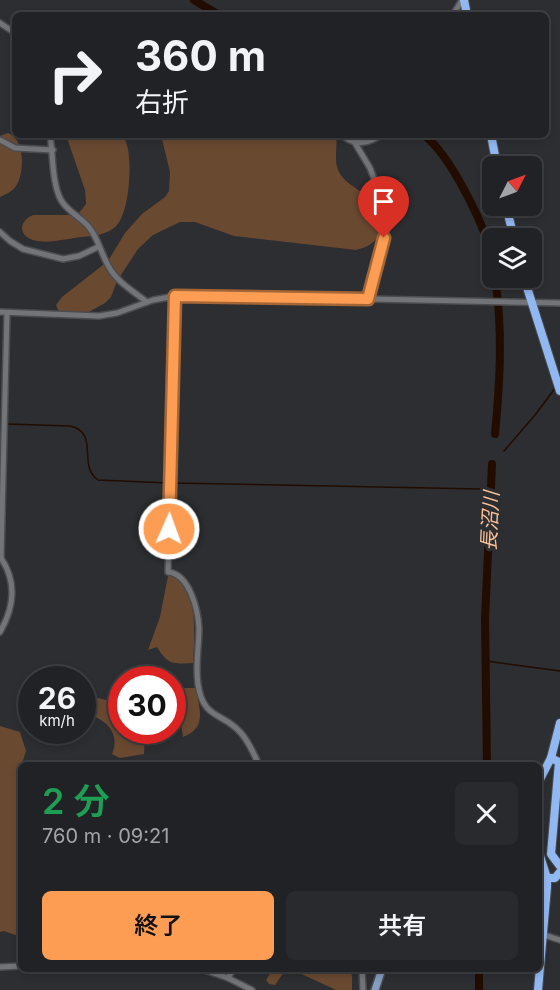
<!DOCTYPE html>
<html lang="ja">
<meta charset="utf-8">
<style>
:root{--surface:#212225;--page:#292a2d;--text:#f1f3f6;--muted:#a2a4a7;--line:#3e3f42;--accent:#fc9d53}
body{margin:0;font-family:Inter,"Noto Sans JP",sans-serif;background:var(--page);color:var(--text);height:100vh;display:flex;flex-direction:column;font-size:22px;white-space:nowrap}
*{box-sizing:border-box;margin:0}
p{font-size:20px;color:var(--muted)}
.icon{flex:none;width:33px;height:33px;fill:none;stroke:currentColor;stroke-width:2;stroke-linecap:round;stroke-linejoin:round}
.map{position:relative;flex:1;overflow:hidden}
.details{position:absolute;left:18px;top:762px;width:524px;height:210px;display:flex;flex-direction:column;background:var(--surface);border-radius:9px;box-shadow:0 3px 9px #0003,0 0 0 2px var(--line)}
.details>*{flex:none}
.top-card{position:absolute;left:12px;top:12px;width:537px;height:126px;border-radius:9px;box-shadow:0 3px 9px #0003,0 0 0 2px var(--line);background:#212225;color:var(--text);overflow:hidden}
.needle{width:39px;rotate:48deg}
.tools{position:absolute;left:482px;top:156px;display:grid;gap:12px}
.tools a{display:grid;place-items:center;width:60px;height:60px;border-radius:9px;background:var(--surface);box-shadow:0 3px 9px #0003,0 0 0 2px var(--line);font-size:30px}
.speed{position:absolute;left:18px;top:666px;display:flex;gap:12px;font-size:30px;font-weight:700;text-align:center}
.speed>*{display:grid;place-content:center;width:78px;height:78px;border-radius:50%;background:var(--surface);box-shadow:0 3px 9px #0003,0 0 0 2px var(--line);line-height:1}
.speed small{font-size:15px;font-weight:400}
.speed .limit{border:9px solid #d22;background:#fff;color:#111}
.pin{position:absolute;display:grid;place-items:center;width:51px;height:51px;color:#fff;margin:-62px -26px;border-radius:50% 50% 50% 0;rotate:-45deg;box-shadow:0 0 6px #0007}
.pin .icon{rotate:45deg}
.me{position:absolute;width:66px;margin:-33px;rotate:2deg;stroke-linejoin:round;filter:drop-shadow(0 0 4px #0008)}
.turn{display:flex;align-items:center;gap:21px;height:126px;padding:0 24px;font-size:27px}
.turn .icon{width:78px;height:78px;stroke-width:2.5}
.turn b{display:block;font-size:42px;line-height:51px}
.round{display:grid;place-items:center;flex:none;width:63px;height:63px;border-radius:9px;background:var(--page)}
.headline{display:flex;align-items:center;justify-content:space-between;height:102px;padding:0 24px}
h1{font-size:36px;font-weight:600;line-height:45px;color:#1e9e55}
.action{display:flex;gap:12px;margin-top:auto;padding:12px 24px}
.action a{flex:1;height:69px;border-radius:9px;background:var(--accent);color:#111;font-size:24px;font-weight:600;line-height:69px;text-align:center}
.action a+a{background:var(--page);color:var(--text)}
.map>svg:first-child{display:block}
</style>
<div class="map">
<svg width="560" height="990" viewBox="0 0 560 990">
<rect width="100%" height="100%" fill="#2c2e31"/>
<g fill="#6a4931">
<path d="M8 133C25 138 25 174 16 186 12 192 6 194 0 197V136Z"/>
<path d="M66 135H124C126 142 129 150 129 158 131 174 128 218 114 228 102 237 88 236 74 238 61 240 46 244 33 240 18 235 19 221 33 215H73L79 213 86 204 85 190Z"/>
<path d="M161 135H336C338 147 333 161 339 172 349 193 398 200 381 232 375 243 368 247 356 250L234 236 195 222H180L153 235 138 249 117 281 111 297 105 303 87 313 59 312 56 305 62 297 108 261 125 233 142 214 165 197 169 191 170 172Z"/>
<path d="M171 575C199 585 195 640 193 663 173 664 168 665 157 647L148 650 160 617 168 576Z"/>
<path d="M173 688H196C199 710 208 727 183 737L181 724 173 720Z"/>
<path d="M98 698 121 704 122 730 145 731 144 754 120 758 112 754C120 737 109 721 92 716L90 710 94 701Z"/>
<polygon points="0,726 20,732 26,751 17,779 21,782 21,937 4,931 0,932"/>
<polygon points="273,969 350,969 352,976 352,990 336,990 295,971 284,972 275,985 269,984 266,980"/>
</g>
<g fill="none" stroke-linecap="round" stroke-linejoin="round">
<g stroke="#220c00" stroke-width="1.5">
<path d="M7 424 70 426C100 432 77 466 98 480L169 483"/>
<polyline points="504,451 535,415 556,387"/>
<polyline points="173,483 480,489"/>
<polyline points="487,489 491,489"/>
<polyline points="486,661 560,671"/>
</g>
<g stroke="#220c00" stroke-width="8">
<polyline points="194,0 219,15"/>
<path d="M424 135C451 156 484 224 492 257"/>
<path d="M495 434C500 382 503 330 495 278"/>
<polyline points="487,765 485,619 492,464"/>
<polyline points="479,990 479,969"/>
</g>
<defs>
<g id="minor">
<polyline points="453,15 462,0"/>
<polyline points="0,23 15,33"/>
<path d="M50 135C53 154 52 184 61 200 67 211 79 216 88 226 98 237 101 254 109 267 117 282 133 291 147 302"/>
<path d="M342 135C354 146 368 144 381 135"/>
<polyline points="0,140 15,148 53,150"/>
<polyline points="355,143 370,168 380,195 389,211 390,217 368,299"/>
<polyline points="0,232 10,241 23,249 63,259 79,256 98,247"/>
<path d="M175 296 168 572C190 574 198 611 199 628 199 647 195 665 198 684 203 720 223 712 241 733 249 742 254 754 259 765"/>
<polyline points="0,312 99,316 117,313 153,300 181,295 560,303"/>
<path d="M0 632C14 608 17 582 1 558L7 313"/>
<polyline points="538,933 560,940"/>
<polyline points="0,967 21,966"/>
<polyline points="202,969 228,978 252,990"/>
<polyline points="362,969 363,990"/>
<polyline points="228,978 233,969"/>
</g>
<polyline id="major" points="375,990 382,969"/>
<g id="highway">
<polyline points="464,0 467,15"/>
<polyline points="491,135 497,166"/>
<polyline points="506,206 514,238"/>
<polyline points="524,278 560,391"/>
<polyline points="551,758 559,762 551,854 560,866"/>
<polyline points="538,783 551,758 560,723"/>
<polyline points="547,878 555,878 560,872"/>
<polyline points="538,990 547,887 547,878 538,850"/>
</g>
</defs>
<use href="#minor" stroke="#4b4c4f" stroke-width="8"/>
<use href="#major" stroke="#4b4c4f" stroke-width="10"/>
<use href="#highway" stroke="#4b4c4f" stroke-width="10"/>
<use href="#minor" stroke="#727477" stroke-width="5"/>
<use href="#major" stroke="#859dc1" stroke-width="7"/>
<use href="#highway" stroke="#92b8f2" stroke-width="8"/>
</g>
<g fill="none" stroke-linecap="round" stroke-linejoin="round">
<defs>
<polyline id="route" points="169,529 175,296 368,299 384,238"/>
</defs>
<use href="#route" stroke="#a46636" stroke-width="15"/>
<use href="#route" stroke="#fc9d53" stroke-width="10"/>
</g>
<g text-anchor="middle" stroke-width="6" stroke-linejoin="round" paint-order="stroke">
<g font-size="20" font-style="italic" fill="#fbc096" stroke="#2c2e31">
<text transform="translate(490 521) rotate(-87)" y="7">長沼川</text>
</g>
</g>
</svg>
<div class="tools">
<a><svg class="needle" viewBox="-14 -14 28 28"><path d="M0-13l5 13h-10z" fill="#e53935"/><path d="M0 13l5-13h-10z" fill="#a2a4a7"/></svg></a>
<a><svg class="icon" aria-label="layers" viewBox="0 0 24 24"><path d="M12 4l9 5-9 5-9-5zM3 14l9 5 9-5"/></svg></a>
</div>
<div class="speed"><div>26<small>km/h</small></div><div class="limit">30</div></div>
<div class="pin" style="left:384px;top:238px;background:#d93025"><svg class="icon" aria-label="arrive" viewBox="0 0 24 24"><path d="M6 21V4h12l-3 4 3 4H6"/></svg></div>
<svg class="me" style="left:169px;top:529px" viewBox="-20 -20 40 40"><circle r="17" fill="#fc9d53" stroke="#fff" stroke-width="3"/><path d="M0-11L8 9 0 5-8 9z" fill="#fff"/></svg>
<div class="top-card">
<div class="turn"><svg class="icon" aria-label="right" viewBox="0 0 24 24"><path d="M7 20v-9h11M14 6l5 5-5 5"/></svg><div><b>360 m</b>右折</div></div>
</div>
<section class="details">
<div class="headline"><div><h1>2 分</h1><p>760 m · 09:21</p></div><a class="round"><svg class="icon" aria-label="close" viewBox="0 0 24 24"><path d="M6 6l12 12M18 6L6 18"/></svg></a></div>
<div class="action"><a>終了</a><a>共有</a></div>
</section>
</div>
